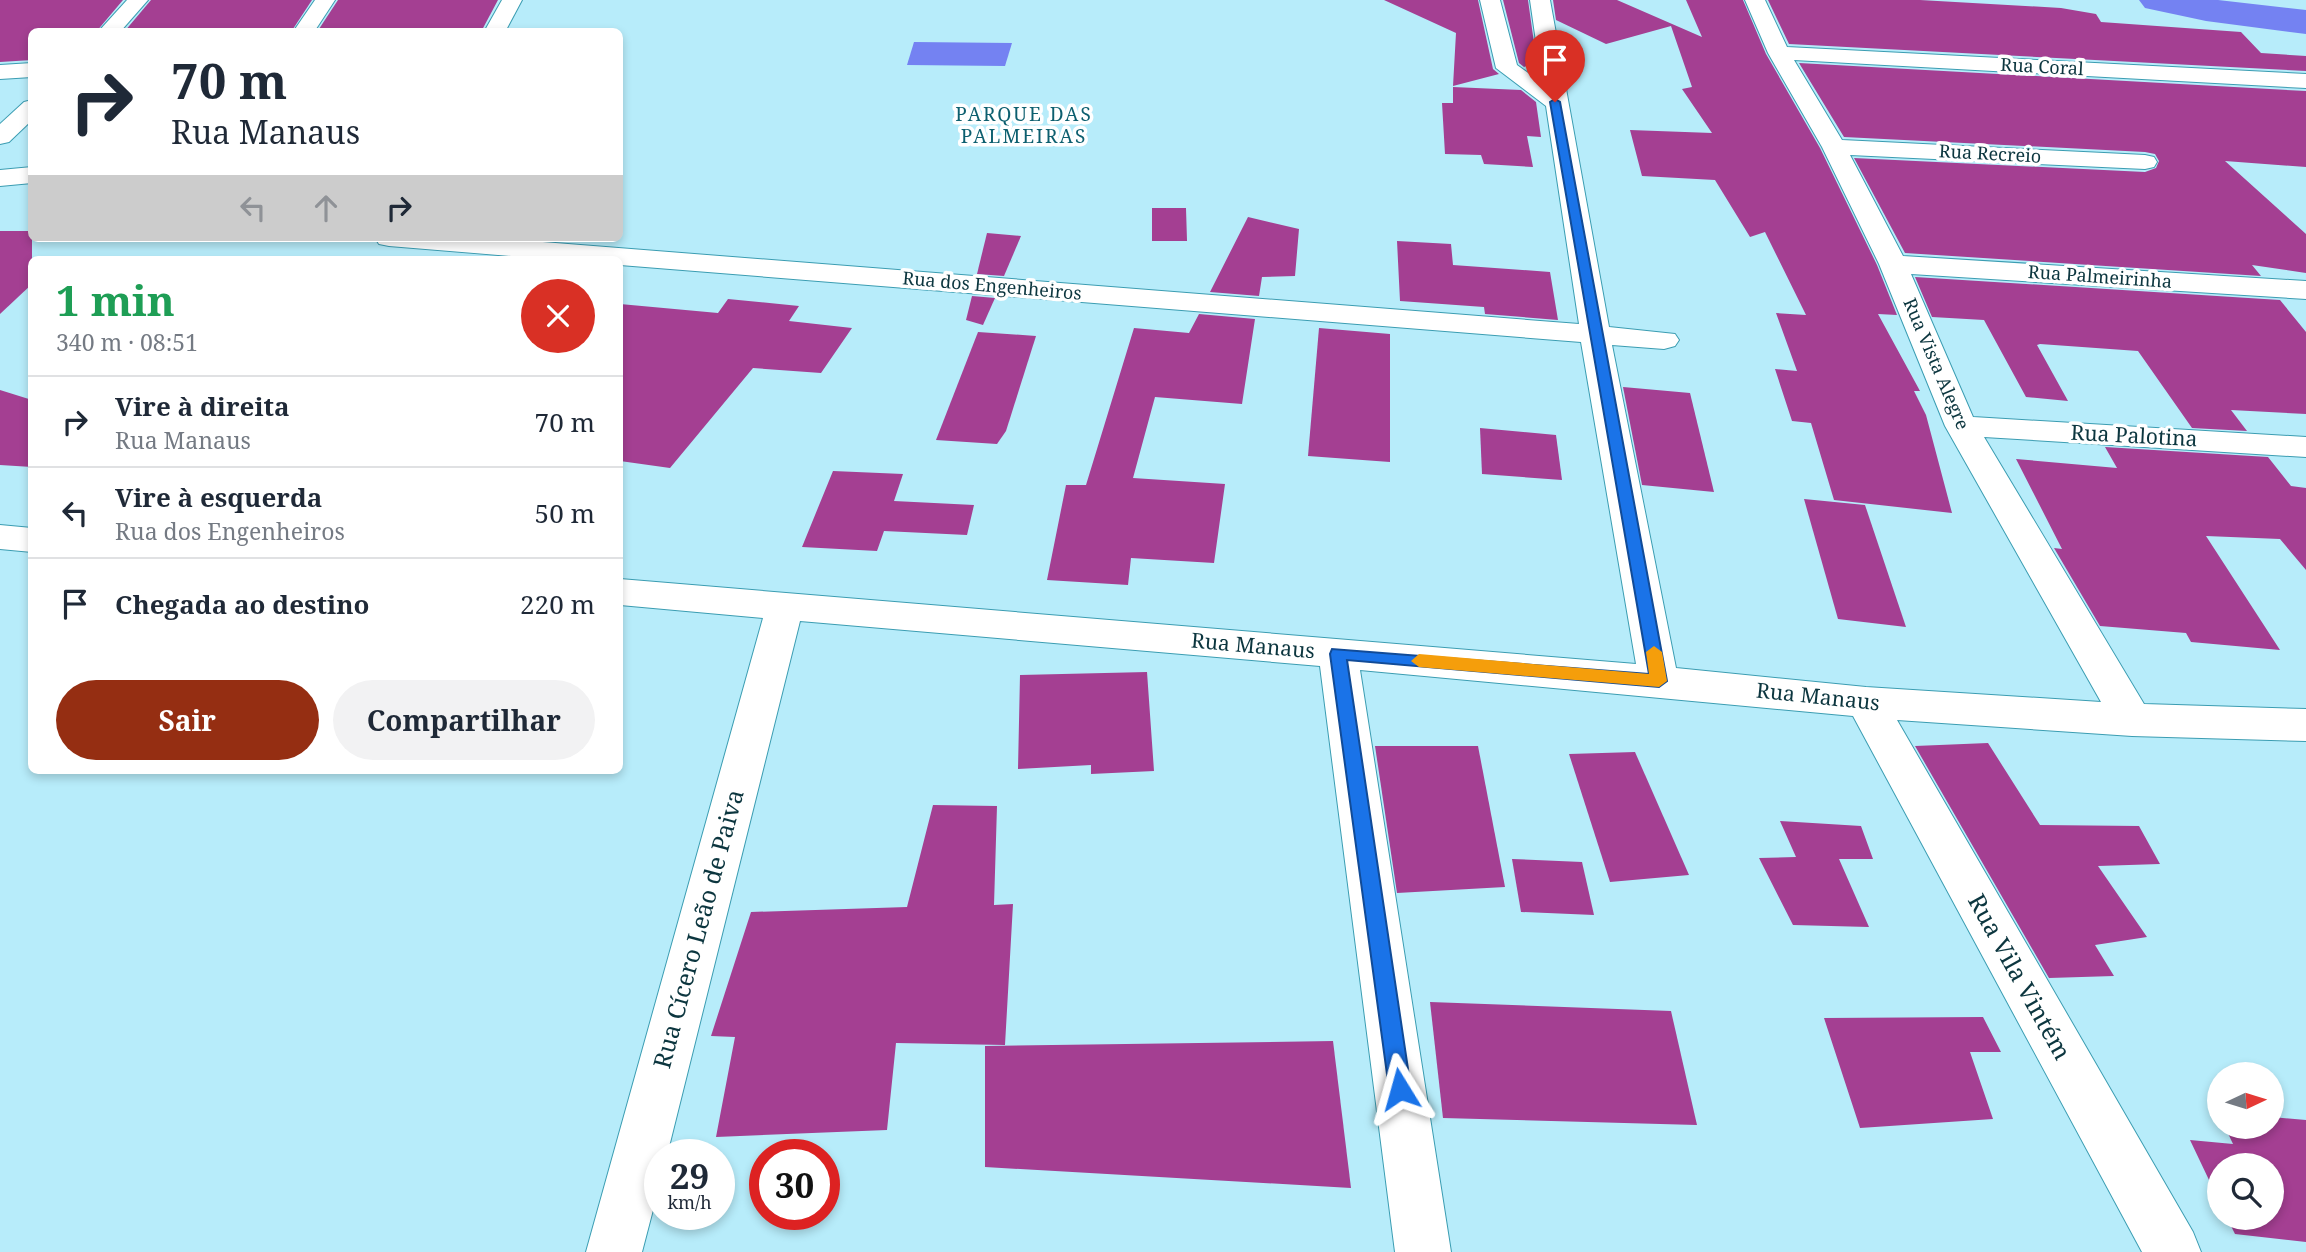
<!DOCTYPE html>
<html lang="pt">
<meta charset="utf-8">
<style>
:root{--surface:#fff;--page:#f2f2f3;--text:#1f2937;--muted:#747a83;--line:#e0e1e3;--accent:#952e12}
body{margin:0;font-family:"Noto Serif",serif;background:var(--page);color:var(--text);height:100vh;display:flex;flex-direction:column;font-size:26px;white-space:nowrap}
*{box-sizing:border-box;margin:0}
p{font-size:23px;color:var(--muted)}
.icon{flex:none;width:38px;height:38px;fill:none;stroke:currentColor;stroke-width:2;stroke-linecap:round;stroke-linejoin:round}
.map{position:relative;flex:1;overflow:hidden}
.drawer{position:absolute;left:28px;top:256px;width:595px;height:518px;display:flex;flex-direction:column;background:var(--surface);border-radius:10px;box-shadow:0 4px 10px #0003}
.drawer>*{flex:none}
.hud{position:absolute;left:28px;top:28px;width:595px;height:214px;border-radius:10px;box-shadow:0 4px 10px #0003;background:#fff;color:var(--text);overflow:hidden}
.needle{width:46px;rotate:86deg}
.tools{position:absolute;left:2207px;top:1062px;display:grid;gap:14px}
.tools a{display:grid;place-items:center;width:77px;height:77px;border-radius:50%;background:var(--surface);box-shadow:0 4px 10px #0003;font-size:35px}
.speed{position:absolute;left:644px;top:1139px;display:flex;gap:14px;font-size:35px;font-weight:700;text-align:center}
.speed>*{display:grid;place-content:center;width:91px;height:91px;border-radius:50%;background:var(--surface);box-shadow:0 4px 10px #0003;line-height:1}
.speed small{font-size:18px;font-weight:400}
.speed .limit{border:10px solid #d22;background:#fff;color:#111}
.pin{position:absolute;display:grid;place-items:center;width:60px;height:60px;color:#fff;margin:-72px -30px;border-radius:50% 50% 50% 0;rotate:-45deg;box-shadow:0 0 7px #0007}
.pin .icon{rotate:45deg}
.me{position:absolute;width:77px;margin:-38px;rotate:352deg;stroke-linejoin:round;filter:drop-shadow(0 0 5px #0008)}
.turn{display:flex;align-items:center;gap:24px;height:147px;padding:0 28px;font-size:32px}
.turn .icon{width:91px;height:91px;stroke-width:2.5}
.turn b{display:block;font-size:49px;line-height:60px}
.lanes{display:flex;align-items:center;height:66px;padding:0 28px;background:#0003;justify-content:center;gap:35px;direction:ltr}
.lanes .off{opacity:.35}
.round{display:grid;place-items:center;flex:none;width:74px;height:74px;border-radius:37px;background:var(--page)}
.summary{display:flex;align-items:center;justify-content:space-between;height:119px;padding:0 28px}
h1{font-size:42px;font-weight:700;line-height:52px;color:#1e9e55}
.primary-button{display:flex;gap:14px;margin-top:auto;padding:14px 28px}
.primary-button a{flex:1;height:80px;border-radius:42px;background:var(--accent);color:#fff;font-size:28px;font-weight:700;line-height:80px;text-align:center}
.primary-button a+a{background:var(--page);color:var(--text)}
ul{padding:0;list-style:none}
li{display:flex;align-items:center;gap:21px;height:91px;padding:0 28px;border-top:2px solid var(--line)}
li div{flex:1}
li b{display:block;font-size:26px}
li em{font-style:normal}
.map>svg:first-child{display:block}
</style>
<div class="map">
<svg width="2306" height="1252" viewBox="0 0 2306 1252">
<rect width="100%" height="100%" fill="#b7ecfa"/>
<polygon fill="#7482f2" points="914,42 1012,43 1005,66 907,65"/>
<g fill="none" stroke-linecap="round" stroke-linejoin="round">
<polygon fill="#7482f2" fill-rule="evenodd" points="2139,0 2218,0 2306,10 2306,34 2206,21 2145,8"/>
</g>
<g fill="#a43f92">
<polygon points="0,0 123,0 96,32 32,32 32,60 0,62"/>
<polygon points="151,0 312,0 291,32 124,32"/>
<polygon points="338,0 498,0 482,30 317,32"/>
<polygon points="1384,0 1478,0 1493,69 1499,74 1453,86 1456,33"/>
<polygon points="1503,0 1528,0 1535,50 1529,50 1531,64 1524,67 1519,63"/>
<polygon points="1553,0 1617,0 1702,37 1686,0 1743,0 1766,54 1820,148 1877,265 1897,315 1878,314 1920,391 1914,391 1926,415 1952,513 1834,500 1811,423 1792,421 1775,369 1797,371 1776,313 1806,315 1765,232 1750,237 1715,180 1642,176 1630,130 1712,133 1682,89 1692,87 1671,26 1606,44 1556,20"/>
<polygon points="1768,0 1920,0 2061,8 2096,14 2101,22 2241,32 2261,53 2306,56 2306,71 1789,44"/>
<polygon points="1799,63 2306,91 2306,167 2225,161 2306,234 2306,273 2252,265 2261,276 1905,253 1854,158 2145,172 2156,168 2159,161 2155,154 2145,152 1844,137"/>
<polygon points="1453,87 1521,90 1536,102 1541,137 1527,136 1533,167 1484,164 1481,155 1445,154 1442,103 1453,103"/>
<polygon points="1152,208 1186,208 1187,241 1152,241"/>
<polygon points="1248,217 1299,229 1295,276 1262,277 1259,296 1210,292"/>
<polygon points="0,231 32,231 32,284 0,314"/>
<polygon points="987,233 1021,236 1004,276 977,274"/>
<polygon points="1397,241 1451,244 1453,265 1550,272 1558,320 1485,314 1484,307 1400,301"/>
<polygon points="1915,277 2280,300 2306,332 2306,414 2231,410 2247,431 2192,428 2138,351 2040,344 2037,345 2068,401 2026,397 1984,320 1932,317"/>
<polygon points="972,296 995,298 983,325 966,320"/>
<polygon points="728,299 799,306 789,321 852,328 821,373 753,368 670,468 620,461 620,304 718,313"/>
<polygon points="1199,314 1255,319 1242,404 1155,397 1133,478 1225,484 1214,563 1131,558 1128,585 1047,580 1066,485 1086,485 1134,328 1189,333"/>
<polygon points="1319,328 1390,334 1390,462 1308,456"/>
<polygon points="978,332 1036,336 1006,431 997,444 936,440"/>
<polygon points="1623,387 1690,393 1714,492 1642,485"/>
<polygon points="0,390 32,400 32,467 0,465"/>
<polygon points="1480,428 1556,435 1562,480 1482,474"/>
<polygon points="2105,447 2268,457 2291,486 2306,488 2306,570 2280,539 2206,536 2280,650 2191,642 2186,633 2100,626 2054,548 2062,549 2016,459 2117,468"/>
<polygon points="833,471 903,474 894,501 974,505 967,535 884,531 877,551 802,547"/>
<polygon points="1804,499 1865,505 1906,627 1838,619"/>
<polygon points="1147,672 1154,771 1091,774 1091,765 1018,769 1020,675"/>
<polygon points="1988,743 2040,825 2139,826 2160,864 2098,866 2147,937 2095,945 2114,976 2049,978 1915,746"/>
<polygon points="1375,746 1478,746 1505,887 1397,893"/>
<polygon points="1635,752 1689,875 1610,882 1569,754"/>
<polygon points="933,805 997,806 994,905 1013,904 1005,1045 896,1043 887,1130 716,1137 735,1037 711,1036 751,912 907,907"/>
<polygon points="1780,821 1861,826 1873,859 1839,859 1869,927 1793,925 1759,858 1796,857"/>
<polygon points="1512,859 1582,862 1594,915 1521,912"/>
<polygon points="1430,1002 1671,1011 1697,1125 1443,1118"/>
<polygon points="1983,1017 2001,1052 1970,1052 1993,1119 1860,1128 1824,1018"/>
<polygon points="1333,1041 1351,1188 985,1167 985,1046"/>
<polygon points="2272,1117 2306,1120 2306,1242 2235,1234 2227,1218 2272,1218 2272,1166 2219,1166 2219,1201 2190,1140 2233,1144 2225,1127 2272,1127"/>
</g>
<g fill="none" stroke-linecap="round" stroke-linejoin="round">
<defs>
<g id="minor">
<polygon points="127,0 148,0 120,32 98,32"/>
<polygon points="315,0 335,0 314,32 293,32"/>
<polygon points="502,0 522,0 505,32 484,32"/>
<polygon points="1480,0 1500,0 1517,65 1542,83 1530,0 1550,0 1609,327 1675,334 1679,340 1675,346 1664,349 1612,345 1676,668 1866,687 2101,702 1945,426 1879,264 1822,147 1768,53 1745,0 1765,0 1787,47 2306,74 2306,88 1794,60 1842,140 2145,155 2154,157 2157,162 2154,167 2145,169 1850,155 1903,256 2306,281 2306,299 1911,274 1973,417 2306,437 2306,457 1984,437 2144,704 2306,709 2306,741 2132,736 1897,720 2193,1232 2201,1252 2142,1252 1853,716 1360,670 1451,1252 1395,1252 1320,666 800,621 667,1155 660,1155 660,1183 642,1252 586,1252 763,618 620,605 620,579 1636,664 1581,342 620,265 620,259 548,259 389,246 379,244 375,238 492,238 1579,324 1546,106 1496,68"/>
<polygon points="32,63 32,77 0,79 0,65"/>
<polygon points="32,100 32,120 9,142 0,144 0,124 24,102"/>
<polygon points="32,167 32,183 0,186 0,170"/>
<polygon points="0,525 32,528 32,552 0,549"/>
</g>
</defs>
<use href="#minor" stroke="#3b9db2" stroke-width="2"/>
<use href="#minor" fill="#fff" fill-rule="evenodd"/>
</g>
<polygon fill="#1a73e8" stroke="#114b97" stroke-width="2" points="1555,99 1560,102 1667,681 1659,687 1347,660 1411,1089 1408,1096 1400,1099 1392,1096 1389,1089 1330,654 1332,649 1649,674 1550,102"/>
<polygon fill="#f59e0b" points="1654,646 1662,652 1667,681 1659,687 1419,667 1411,661 1419,654 1649,674 1646,652"/>
<g text-anchor="middle" stroke-width="7" stroke-linejoin="round" paint-order="stroke">
<g font-size="18" fill="#0c363f" stroke="#fff">
<text transform="translate(2042 67) rotate(3)" y="6">Rua Coral</text>
<text transform="translate(1990 154) rotate(3)" y="6">Rua Recreio</text>
<text transform="translate(2100 277) rotate(4)" y="6">Rua Palmeirinha</text>
<text transform="translate(992 286) rotate(5)" y="6">Rua dos Engenheiros</text>
<text transform="translate(1936 364) rotate(67)" y="6">Rua Vista Alegre</text>
</g>
<g font-size="19" letter-spacing="2" fill="#0c5f6f" stroke="#fff">
<text x="1024" y="121">PARQUE DAS<tspan x="1024" dy="22">PALMEIRAS</tspan></text>
</g>
<g font-size="21" fill="#0c363f" stroke="#fff">
<text transform="translate(2134 436) rotate(3)" y="7">Rua Palotina</text>
<text transform="translate(1253 646) rotate(5)" y="7">Rua Manaus</text>
<text transform="translate(1818 697) rotate(6)" y="7">Rua Manaus</text>
</g>
<g font-size="24" fill="#0c363f" stroke="#fff">
<text transform="translate(699 929) rotate(-75)" y="8">Rua Cícero Leão de Paiva</text>
<text transform="translate(2019 977) rotate(61)" y="8">Rua Vila Vintém</text>
</g>
</g>
</svg>
<div class="tools">
<a><svg class="needle" viewBox="-14 -14 28 28"><path d="M0-13l5 13h-10z" fill="#e53935"/><path d="M0 13l5-13h-10z" fill="#747a83"/></svg></a>
<a><svg class="icon" aria-label="search" viewBox="0 0 24 24"><circle cx="10" cy="10" r="6"/><path d="M15 15l6 6"/></svg></a>
</div>
<div class="speed"><div>29<small>km/h</small></div><div class="limit">30</div></div>
<div class="pin" style="left:1555px;top:102px;background:#d93025"><svg class="icon" aria-label="arrive" viewBox="0 0 24 24"><path d="M6 21V4h12l-3 4 3 4H6"/></svg></div>
<svg class="me" style="left:1400px;top:1089px" viewBox="-20 -20 40 40"><path d="M0-17L14 15 0 8-14 15z" fill="#1a73e8" stroke="#fff" stroke-width="4"/></svg>
<div class="hud">
<div class="turn"><svg class="icon" aria-label="right" viewBox="0 0 24 24"><path d="M7 20v-9h11M14 6l5 5-5 5"/></svg><div><b>70 m</b>Rua Manaus</div></div>
<div class="lanes"><svg class="icon off" aria-label="left" viewBox="0 0 24 24"><path d="M17 20v-9H6M10 6l-5 5 5 5"/></svg><svg class="icon off" aria-label="ahead" viewBox="0 0 24 24"><path d="M12 20V5M6 11l6-6 6 6"/></svg><svg class="icon" aria-label="right" viewBox="0 0 24 24"><path d="M7 20v-9h11M14 6l5 5-5 5"/></svg></div>
</div>
<section class="drawer">
<div class="summary"><div><h1>1 min</h1><p>340 m · 08:51</p></div><a class="round" style="background:#d93025;color:#fff"><svg class="icon" aria-label="close" viewBox="0 0 24 24"><path d="M6 6l12 12M18 6L6 18"/></svg></a></div>
<ul>
<li><svg class="icon" aria-label="right" viewBox="0 0 24 24"><path d="M7 20v-9h11M14 6l5 5-5 5"/></svg><div><b>Vire à direita</b><p>Rua Manaus</p></div><em>70 m</em></li>
<li><svg class="icon" aria-label="left" viewBox="0 0 24 24"><path d="M17 20v-9H6M10 6l-5 5 5 5"/></svg><div><b>Vire à esquerda</b><p>Rua dos Engenheiros</p></div><em>50 m</em></li>
<li><svg class="icon" aria-label="arrive" viewBox="0 0 24 24"><path d="M6 21V4h12l-3 4 3 4H6"/></svg><div><b>Chegada ao destino</b></div><em>220 m</em></li>
</ul>
<div class="primary-button"><a>Sair</a><a>Compartilhar</a></div>
</section>
</div>
